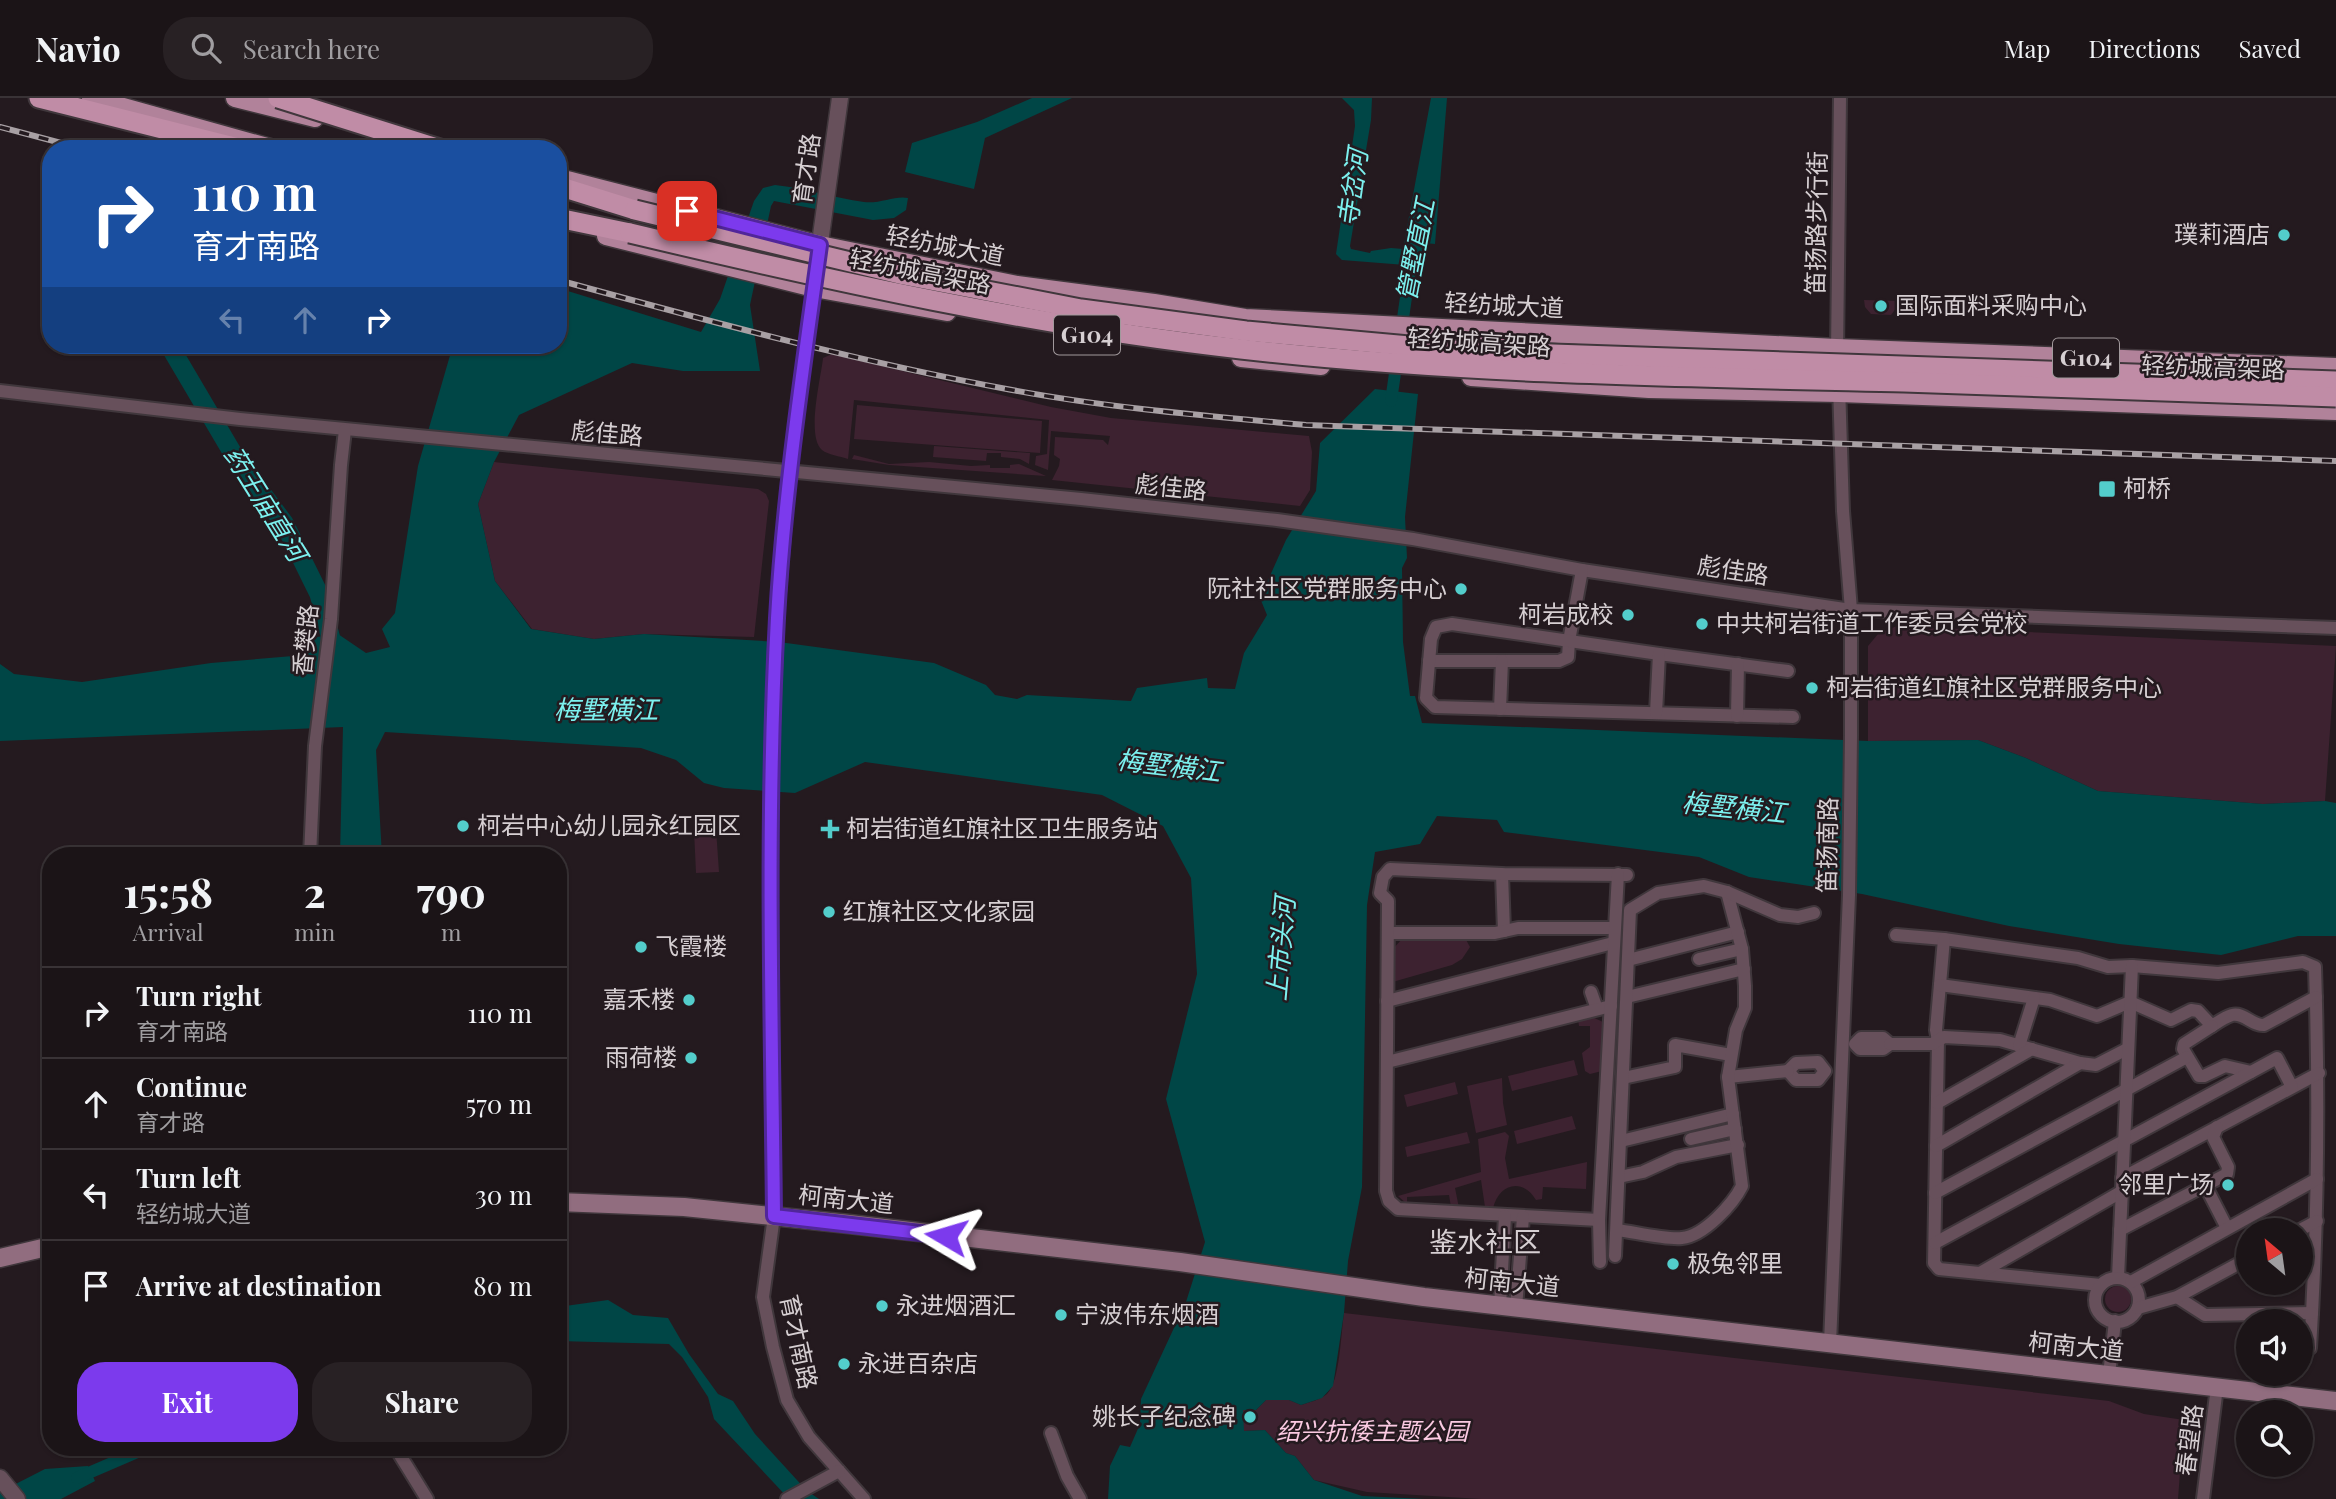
<!DOCTYPE html>
<meta charset="utf-8">
<style>
:root{--surface:#1b1417;--page:#282124;--text:#f1f3f6;--muted:#a09ea1;--line:#393336;--accent:#7c3aed}
body{margin:0;font-family:"Playfair Display","Noto Sans SC",serif;background:var(--page);color:var(--text);height:100vh;display:flex;flex-direction:column;font-size:26px;white-space:nowrap}
*{box-sizing:border-box;margin:0}
p{font-size:23px;color:var(--muted)}
.icon{flex:none;width:38px;height:38px;fill:none;stroke:currentColor;stroke-width:2;stroke-linecap:round;stroke-linejoin:round}
.map{position:relative;flex:1;overflow:hidden}
.sheet{position:absolute;left:42px;top:749px;width:525px;height:609px;display:flex;flex-direction:column;background:var(--surface);border-radius:28px;box-shadow:0 2px 5px #0004,0 0 0 2px var(--line)}
.sheet>*{flex:none}
.hud{position:absolute;left:42px;top:42px;width:525px;height:214px;border-radius:28px;box-shadow:0 2px 5px #0004,0 0 0 2px var(--line);background:#1a4fa0;color:#fff;overflow:hidden}
.needle{width:46px;rotate:331deg}
.fabs{position:absolute;left:2236px;top:1120px;display:grid;gap:14px}
.fabs a{display:grid;place-items:center;width:77px;height:77px;border-radius:50%;background:var(--surface);box-shadow:0 2px 5px #0004,0 0 0 2px var(--line);font-size:35px}
.pin{position:absolute;display:grid;place-items:center;width:60px;height:60px;color:#fff;margin:-30px;border-radius:14px;box-shadow:0 4px 10px #0006}
.me{position:absolute;width:77px;margin:-38px;rotate:277deg;stroke-linejoin:round;filter:drop-shadow(0 0 5px #0008)}
.turn{display:flex;align-items:center;gap:24px;height:147px;padding:0 35px;font-size:32px}
.turn .icon{width:91px;height:91px;stroke-width:2.5}
.turn b{display:block;font-size:49px;line-height:60px}
.lanes{display:flex;align-items:center;height:66px;padding:0 35px;background:#0003;justify-content:center;gap:35px;direction:ltr}
.lanes .off{opacity:.35}
.eta{display:flex;justify-content:space-evenly;align-items:center;height:119px;text-align:center}
.eta b{font-size:42px;font-weight:700;line-height:49px}
.action{display:flex;gap:14px;margin-top:auto;padding:14px 35px}
.action a{flex:1;height:80px;border-radius:28px;background:var(--accent);color:#fff;font-size:28px;font-weight:700;line-height:80px;text-align:center}
.action a+a{background:var(--page);color:var(--text)}
ul{padding:0;list-style:none}
li{display:flex;align-items:center;gap:21px;height:91px;padding:0 35px;border-top:2px solid var(--line)}
li div{flex:1}
li b{display:block;font-size:26px}
li em{font-style:normal}
header{display:flex;align-items:center;gap:42px;box-sizing:border-box;height:98px;padding:0 35px;background:var(--surface);border-bottom:2px solid var(--line)}
header strong{font-size:33px}
nav{display:flex;gap:38px;margin-inline-start:auto;font-size:24px}
.search{width:490px;height:63px;background:var(--page);display:flex;align-items:center;gap:18px;box-sizing:border-box;padding:0 24px;border-radius:28px;color:var(--muted);font-size:26px}
.map>svg:first-child{display:block}
</style>
<header>
<strong>Navio</strong>
<div class="search"><svg class="icon" aria-label="search" viewBox="0 0 24 24"><circle cx="10" cy="10" r="6"/><path d="M15 15l6 6"/></svg>Search here</div>
<nav><a>Map</a><a>Directions</a><a>Saved</a></nav>
</header>
<div class="map">
<svg width="2336" height="1401" viewBox="0 0 2336 1401">
<rect width="100%" height="100%" fill="#241a1f"/>
<g fill="#3d2230">
<polygon points="1864,202 1901,203 1891,217 1871,216 1865,209"/>
<path d="M832 256 1051 309 1111 320 1309 338 1312 354 1310 392 1300 408 1052 382 1059 368 1060 361 1054 357 1055 339 1103 342 1108 347 1110 338 1051 333 1048 372 1035 367 1036 358 1047 356 1049 322 854 302 848 361C840 358 828 357 822 352 806 338 821 280 823 260Z"/>
<polygon points="857,307 1042,323 1040,355 854,341"/>
<polygon points="934,348 1030,355 1029,366 1020,361 1001,359 1001,355 987,355 986,363 933,359"/>
<polygon points="854,357 889,366 929,364 971,368 990,367 990,370 1010,370 1010,367 1019,366 1046,378 889,367 852,361"/>
<polygon points="494,364 758,391 766,396 769,403 754,539 644,536 594,541 532,531 495,483 478,406"/>
<polygon points="1897,528 2336,548 2325,703 2263,706 2098,693 2026,660 1978,642 1868,643 1868,548 1878,536"/>
<polygon points="716,731 719,774 696,775 694,732"/>
<polygon points="1403,840 1465,840 1470,849 1462,861 1452,867 1389,885 1392,852"/>
<polygon points="1588,917 1603,924 1602,973 1590,976 1585,973 1582,955 1590,949 1590,928 1579,928 1578,921"/>
<polygon points="1574,962 1578,977 1512,993 1508,978"/>
<polygon points="1502,980 1503,1005 1507,1027 1476,1035 1467,988"/>
<polygon points="1455,984 1458,996 1407,1009 1404,997"/>
<polygon points="1572,1018 1576,1031 1517,1046 1514,1033"/>
<polygon points="1467,1034 1470,1045 1407,1059 1405,1049"/>
<path d="M1505 1034 1509 1038 1505 1060 1509 1081 1587 1064 1586 1091 1543 1089 1542 1101 1536 1102C1522 1079 1499 1086 1493 1110L1485 1109 1481 1082 1455 1090 1459 1110 1451 1109 1449 1097 1407 1099V1106L1398 1098 1481 1074 1478 1041Z"/>
<circle cx="2118" cy="1201" r="13"/>
<path d="M1344 1215 2109 1303 2144 1316 2184 1322 2178 1401H1481L1367 1394 1314 1382 1295 1358 1286 1355 1265 1332 1243 1333V1312H1256L1266 1302H1289L1301 1307C1310 1304 1320 1302 1327 1296 1340 1284 1341 1234 1344 1215Z"/>
</g>
<g fill="#004646">
<polygon points="1032,0 1072,0 985,40 974,91 905,74 912,45 977,24"/>
<polygon points="1342,0 1372,0 1371,22 1350,148 1351,151 1370,155 1371,153 1391,150 1403,151 1431,0 1447,0 1435,146 1425,145 1418,168 1342,162 1336,156 1355,28 1354,12"/>
<path d="M775 87C805 90 834 100 864 104 880 106 896 97 908 100L906 112 894 120 873 122 774 103 771 108 750 207 760 273H683L632 265 519 317 494 364 478 406 495 483 531 531 594 541 644 536 779 544 934 565 986 587 995 597 1017 601 1027 597 1131 603 1137 590 1207 580 1208 590 1235 591 1244 555 1267 517 1260 500 1286 442 1316 393 1320 345 1375 291 1418 296 1405 419 1407 460 1402 470 1403 544 1410 598H1415L1422 625 1868 643 1978 642 2026 660 2098 693 2263 706 2325 703 2336 705V838H2298L2221 857 2119 846 2009 828 1862 796 1749 779 1699 759 1504 734 1497 722 1437 718 1420 746 1375 754 1367 807 1362 1089 1348 1163 1344 1215 1333 1288 1322 1300 1301 1307 1289 1302H1266L1256 1312H1243L1244 1333 1265 1332 1286 1355 1295 1358 1314 1382 1362 1398 1425 1401H1108L1110 1368 1120 1347 1130 1349 1140 1326 1141 1301 1186 1204 1205 1144 1166 1001 1197 876 1191 780 1163 728 1102 697 865 664 795 695 724 690 704 685 676 662 641 650 385 634 376 652 382 758H340L343 629 0 643V566L14 576 82 584 211 565 293 558 317 539 338 536 366 555 390 549 382 531 395 515 418 368 453 247H558V190L701 234 720 201 754 103 763 90Z"/>
<polygon points="608,1202 633,1217 668,1220 689,1256 718,1296 733,1303 755,1336 807,1393 819,1401 789,1401 714,1321 708,1299 682,1259 669,1246 558,1243 558,1209"/>
<polygon points="88,1368 95,1383 61,1401 0,1401 0,1394 45,1371"/>
</g>
<g fill="none" stroke-linecap="round" stroke-linejoin="round">
<g stroke="#004646" stroke-width="12">
<polyline points="1391,303 1413,151"/>
<polyline points="77,1380 149,1349"/>
</g>
<polyline stroke="#004646" stroke-width="19" points="169,247 235,359 284,425 319,496 331,541"/>
<defs>
<g id="minor">
<polyline points="814,190 789,375 777,521 770,712 774,1118 763,1199 773,1249 787,1302 809,1339 864,1401"/>
<polyline points="1837,255 1840,0"/>
<polyline points="0,293 240,321 1081,401 1277,422 1413,441 1582,472 1851,512 2336,530"/>
<polyline points="1429,563 1559,563 1568,559 1569,543 1582,472"/>
<polyline points="1788,573 1659,556 1452,526 1436,529 1431,541 1426,600 1435,609 1793,619"/>
<polyline points="1500,611 1502,563"/>
<polyline points="1656,615 1659,556"/>
<polyline points="1737,618 1738,566"/>
<polyline points="310,758 315,648 331,521 341,367 345,332"/>
<polyline points="1502,776 1504,833"/>
<polyline points="1388,835 1495,835 1518,830 1614,830"/>
<path d="M1896 837 1944 841 2078 860 2108 869 2132 868 2218 875 2303 864 2315 869C2319 996 2318 1123 2310 1250"/>
<polyline points="1944,841 1936,932 1938,943 1934,1165 1939,1171 2101,1187"/>
<polyline points="1699,861 1742,851"/>
<polyline points="1628,862 1738,834"/>
<path d="M1940 887 2050 902 2097 918 2130 904 2171 922 2191 912 2198 913 2212 928C2218 924 2225 919 2232 917 2244 914 2252 928 2264 927L2316 899"/>
<polyline points="1591,894 1597,911"/>
<polyline points="1627,899 1744,871"/>
<polyline points="1387,903 1613,845"/>
<polyline points="2212,928 2184,946 2183,951 2199,978 2204,978 2225,968 2251,974"/>
<polygon points="1861,940 1883,940 1890,946 1883,951 1860,951 1855,946"/>
<polyline points="1890,946 1932,946 1944,939 2000,942 2080,965 2096,967 2127,951"/>
<polyline points="2019,948 2034,900"/>
<polyline points="1387,964 1611,908"/>
<polygon points="1818,964 1825,973 1818,982 1796,982 1788,973 1796,965"/>
<polyline points="1728,979 1788,973"/>
<polyline points="1623,980 1675,969 1675,947 1731,957"/>
<polyline points="1937,1005 2032,951"/>
<polyline points="1691,1041 1735,1031"/>
<polyline points="1621,1043 1733,1016"/>
<polyline points="1936,1048 2080,965"/>
<polyline points="1619,1079 1643,1074 1676,1059 1738,1047"/>
<polyline points="2122,1080 2319,975"/>
<polyline points="2205,1087 2227,1130"/>
<polyline points="1935,1095 2187,959"/>
<polyline points="1599,1122 1398,1111 1389,1103 1386,1093 1388,803 1380,795 1383,779 1390,771 1502,776 1627,777"/>
<path d="M1617 1132C1634 1134 1666 1142 1682 1140 1704 1138 1733 1106 1742 1088L1728 979 1736 932 1745 910V888L1742 851 1727 794"/>
<polyline points="2120,1132 2227,1076 2228,1069 2213,1039 2217,1029"/>
<polyline points="2300,1132 2317,1123"/>
<polyline points="1935,1145 2277,960 2292,989"/>
<polyline points="1615,1158 1630,812 1658,795 1704,788 1727,794 1780,817 1798,819 1814,815"/>
<polyline points="1600,1164 1599,1122 1618,776"/>
<polyline points="1980,1175 2121,1094"/>
<polyline points="2118,1180 2132,868"/>
<circle cx="2117" cy="1202" r="22"/>
<polyline points="2131,1184 2317,1081"/>
<polyline points="2177,1199 2205,1217 2312,1215"/>
<polyline points="1500,1208 1505,1118"/>
<polyline points="1516,1210 1523,1119"/>
<polyline points="2138,1210 2177,1199 2249,1160"/>
<polyline points="1830,1245 1849,797 1851,637 1851,512 1843,413 1839,287"/>
<polyline points="2109,1277 2115,1223"/>
<polyline points="1051,1335 1067,1378 1080,1401"/>
<polyline points="395,1349 427,1401"/>
<polyline points="787,1401 839,1373"/>
<polyline points="2203,1401 2217,1289"/>
</g>
<g id="tertiary">
<polyline points="814,188 840,0"/>
<polyline points="0,1380 17,1401"/>
</g>
<g id="secondary">
<polyline points="558,1104 684,1109 849,1126 1180,1164 1424,1199 2336,1303"/>
<polyline points="0,1160 51,1148"/>
</g>
<g id="primary">
<polyline points="91,0 274,51"/>
<polyline points="235,0 315,20"/>
<polyline points="567,82 820,147 1017,187 1154,205 1245,220 1836,250 2336,269"/>
<polyline points="606,138 814,190 947,214"/>
<polyline points="1241,260 1321,268"/>
<polyline points="1471,279 1649,291 1839,295 2336,313"/>
</g>
<g id="trunk">
<polyline points="39,0 242,51"/>
<polyline points="558,88 635,112"/>
<polyline points="558,120 630,135"/>
</g>
</defs>
<use href="#minor" stroke="#40373c" stroke-width="16"/>
<use href="#tertiary" stroke="#40373c" stroke-width="19"/>
<use href="#secondary" stroke="#40373c" stroke-width="21"/>
<use href="#primary" stroke="#40373c" stroke-width="21"/>
<use href="#trunk" stroke="#40373c" stroke-width="23"/>
<use href="#minor" stroke="#67505b" stroke-width="12"/>
<use href="#tertiary" stroke="#67505b" stroke-width="16"/>
<use href="#secondary" stroke="#916d7f" stroke-width="18"/>
<use href="#primary" stroke="#b1829a" stroke-width="18"/>
<use href="#trunk" stroke="#c08ca6" stroke-width="19"/>
<defs>
<g id="rail">
<polyline points="0,29 84,51"/>
<path d="M558 182C708 223 859 264 1012 292 1109 310 1208 318 1306 327L2336 363"/>
</g>
</defs>
<use href="#rail" stroke="#a8a0a4" stroke-width="6"/>
<use href="#rail" stroke="#241a1f" stroke-width="3.5" stroke-dasharray="10" stroke-linecap="butt"/>
<defs>
<g id="trunk-bridge">
<polyline points="278,0 440,51"/>
<polyline points="635,112 904,177 1081,211 1246,233 1464,253 2336,283"/>
<path d="M630 135C831 183 1035 228 1241 251 1461 276 1683 279 1904 284 2048 288 2192 293 2336 299"/>
</g>
</defs>
<use href="#trunk-bridge" stroke="#40373c" stroke-width="23" stroke-linecap="butt"/>
<use href="#trunk-bridge" stroke="#c08ca6" stroke-width="19"/>
</g>
<g fill="none" stroke-linecap="round" stroke-linejoin="round">
<defs>
<path id="route" d="M687 113 820 147C803 271 784 396 777 520 766 720 772 919 774 1118L946 1138"/>
</defs>
<use href="#route" stroke="#51269a" stroke-width="18"/>
<use href="#route" stroke="#7c3aed" stroke-width="12"/>
</g>
<g fill="#53cdcb" stroke="#241a1f" stroke-width="2.5">
<circle cx="2284" cy="137" r="7"/>
<circle cx="1881" cy="208" r="7"/>
<rect x="2098" y="382" width="18" height="18" rx="3.5"/>
<circle cx="1461" cy="491" r="7"/>
<circle cx="1628" cy="517" r="7"/>
<circle cx="1702" cy="526" r="7"/>
<circle cx="1812" cy="590" r="7"/>
<circle cx="463" cy="728" r="7"/>
<path d="M826.5 720.5h7v7h7v7h-7v7h-7v-7h-7v-7h7z"/>
<circle cx="829" cy="814" r="7"/>
<circle cx="641" cy="849" r="7"/>
<circle cx="689" cy="902" r="7"/>
<circle cx="691" cy="960" r="7"/>
<circle cx="2228" cy="1087" r="7"/>
<circle cx="1673" cy="1166" r="7"/>
<circle cx="882" cy="1208" r="7"/>
<circle cx="1061" cy="1217" r="7"/>
<circle cx="844" cy="1266" r="7"/>
<circle cx="1250" cy="1319" r="7"/>
</g>
<g text-anchor="middle" stroke-width="5" stroke-linejoin="round" paint-order="stroke">
<g fill="#241a1f" stroke="#a1999c" stroke-width="2">
<rect x="1054" y="217.5" width="66" height="39" rx="5"/>
<rect x="2053" y="240.5" width="66" height="39" rx="5"/>
</g>
<g font-size="23" font-weight="bold" fill="#d6cfd2">
<text x="1087" y="245">G104</text>
<text x="2086" y="268">G104</text>
</g>
<g font-size="24" fill="#d6cfd2" stroke="#241a1f">
<text transform="translate(807 71) rotate(-82)" y="8">育才路</text>
<text transform="translate(1817 125) rotate(-89)" y="8">笛扬路步行街</text>
<text transform="translate(945 148) rotate(11)" y="8">轻纺城大道</text>
<text transform="translate(920 174) rotate(11)" y="8">轻纺城高架路</text>
<text transform="translate(1504 208) rotate(3)" y="8">轻纺城大道</text>
<text transform="translate(1479 245) rotate(4)" y="8">轻纺城高架路</text>
<text transform="translate(2213 270) rotate(2)" y="8">轻纺城高架路</text>
<text transform="translate(607 336) rotate(5)" y="8">彪佳路</text>
<text transform="translate(1171 390) rotate(6)" y="8">彪佳路</text>
<text transform="translate(1733 473) rotate(9)" y="8">彪佳路</text>
<text transform="translate(306 542) rotate(-84)" y="8">香樊路</text>
<text transform="translate(1828 747) rotate(-89)" y="8">笛扬南路</text>
<text transform="translate(846 1102) rotate(6)" y="8">柯南大道</text>
<text transform="translate(1512 1185) rotate(6)" y="8">柯南大道</text>
<text transform="translate(798 1244) rotate(78)" y="8">育才南路</text>
<text transform="translate(2076 1249) rotate(6)" y="8">柯南大道</text>
<text transform="translate(2190 1342) rotate(-83)" y="8">春望路</text>
</g>
<g font-size="24" fill="#d6cfd2" stroke="#241a1f" text-anchor="start">
<text x="2270" y="145" text-anchor="end">璞莉酒店</text>
<text x="1895" y="216">国际面料采购中心</text>
<text x="2123" y="399">柯桥</text>
<text x="1447" y="499" text-anchor="end">阮社社区党群服务中心</text>
<text x="1614" y="525" text-anchor="end">柯岩成校</text>
<text x="1716" y="534">中共柯岩街道工作委员会党校</text>
<text x="1826" y="598">柯岩街道红旗社区党群服务中心</text>
<text x="477" y="736">柯岩中心幼儿园永红园区</text>
<text x="846" y="739">柯岩街道红旗社区卫生服务站</text>
<text x="843" y="822">红旗社区文化家园</text>
<text x="655" y="857">飞霞楼</text>
<text x="675" y="910" text-anchor="end">嘉禾楼</text>
<text x="677" y="968" text-anchor="end">雨荷楼</text>
<text x="2214" y="1095" text-anchor="end">邻里广场</text>
<text x="1687" y="1174">极兔邻里</text>
<text x="896" y="1216">永进烟酒汇</text>
<text x="1075" y="1225">宁波伟东烟酒</text>
<text x="858" y="1274">永进百杂店</text>
<text x="1236" y="1327" text-anchor="end">姚长子纪念碑</text>
</g>
<g font-size="24" font-style="italic" fill="#fbcae2" stroke="#241a1f">
<text x="1372" y="1342">绍兴抗倭主题公园</text>
</g>
<g font-size="26" font-style="italic" fill="#7cf1ef" stroke="#241a1f">
<text transform="translate(1353 90) rotate(-82)" y="9">寺岔河</text>
<text transform="translate(1416 152) rotate(-79)" y="9">管墅直江</text>
<text transform="translate(265 406) rotate(58)" y="9">药王庙直河</text>
<text x="606" y="621">梅墅横江</text>
<text transform="translate(1169 668) rotate(7)" y="9">梅墅横江</text>
<text transform="translate(1734 710) rotate(6)" y="9">梅墅横江</text>
<text transform="translate(1281 851) rotate(-85)" y="9">上市头河</text>
</g>
<g font-size="28" fill="#d6cfd2" stroke="#241a1f">
<text x="1485" y="1154">鉴水社区</text>
</g>
</g>
</svg>
<div class="fabs">
<a><svg class="needle" viewBox="-14 -14 28 28"><path d="M0-13l5 13h-10z" fill="#e53935"/><path d="M0 13l5-13h-10z" fill="#a09ea1"/></svg></a>
<a><svg class="icon" aria-label="sound" viewBox="0 0 24 24"><path d="M4 9h4l5-4v14l-5-4H4zM17 9q2 3 0 6"/></svg></a>
<a><svg class="icon" aria-label="search" viewBox="0 0 24 24"><circle cx="10" cy="10" r="6"/><path d="M15 15l6 6"/></svg></a>
</div>
<div class="pin" style="left:687px;top:113px;background:#d93025"><svg class="icon" aria-label="arrive" viewBox="0 0 24 24"><path d="M6 21V4h12l-3 4 3 4H6"/></svg></div>
<svg class="me" style="left:946px;top:1138px" viewBox="-20 -20 40 40"><path d="M0-17L14 15 0 8-14 15z" fill="#7c3aed" stroke="#fff" stroke-width="4"/></svg>
<div class="hud">
<div class="turn"><svg class="icon" aria-label="right" viewBox="0 0 24 24"><path d="M7 20v-9h11M14 6l5 5-5 5"/></svg><div><b>110 m</b>育才南路</div></div>
<div class="lanes"><svg class="icon off" aria-label="left" viewBox="0 0 24 24"><path d="M17 20v-9H6M10 6l-5 5 5 5"/></svg><svg class="icon off" aria-label="ahead" viewBox="0 0 24 24"><path d="M12 20V5M6 11l6-6 6 6"/></svg><svg class="icon" aria-label="right" viewBox="0 0 24 24"><path d="M7 20v-9h11M14 6l5 5-5 5"/></svg></div>
</div>
<section class="sheet">
<div class="eta">
<div><b>15:58</b><p>Arrival</p></div>
<div><b>2</b><p>min</p></div>
<div><b>790</b><p>m</p></div>
</div>
<ul>
<li><svg class="icon" aria-label="right" viewBox="0 0 24 24"><path d="M7 20v-9h11M14 6l5 5-5 5"/></svg><div><b>Turn right</b><p>育才南路</p></div><em>110 m</em></li>
<li><svg class="icon" aria-label="ahead" viewBox="0 0 24 24"><path d="M12 20V5M6 11l6-6 6 6"/></svg><div><b>Continue</b><p>育才路</p></div><em>570 m</em></li>
<li><svg class="icon" aria-label="left" viewBox="0 0 24 24"><path d="M17 20v-9H6M10 6l-5 5 5 5"/></svg><div><b>Turn left</b><p>轻纺城大道</p></div><em>30 m</em></li>
<li><svg class="icon" aria-label="arrive" viewBox="0 0 24 24"><path d="M6 21V4h12l-3 4 3 4H6"/></svg><div><b>Arrive at destination</b></div><em>80 m</em></li>
</ul>
<div class="action"><a>Exit</a><a>Share</a></div>
</section>
</div>
